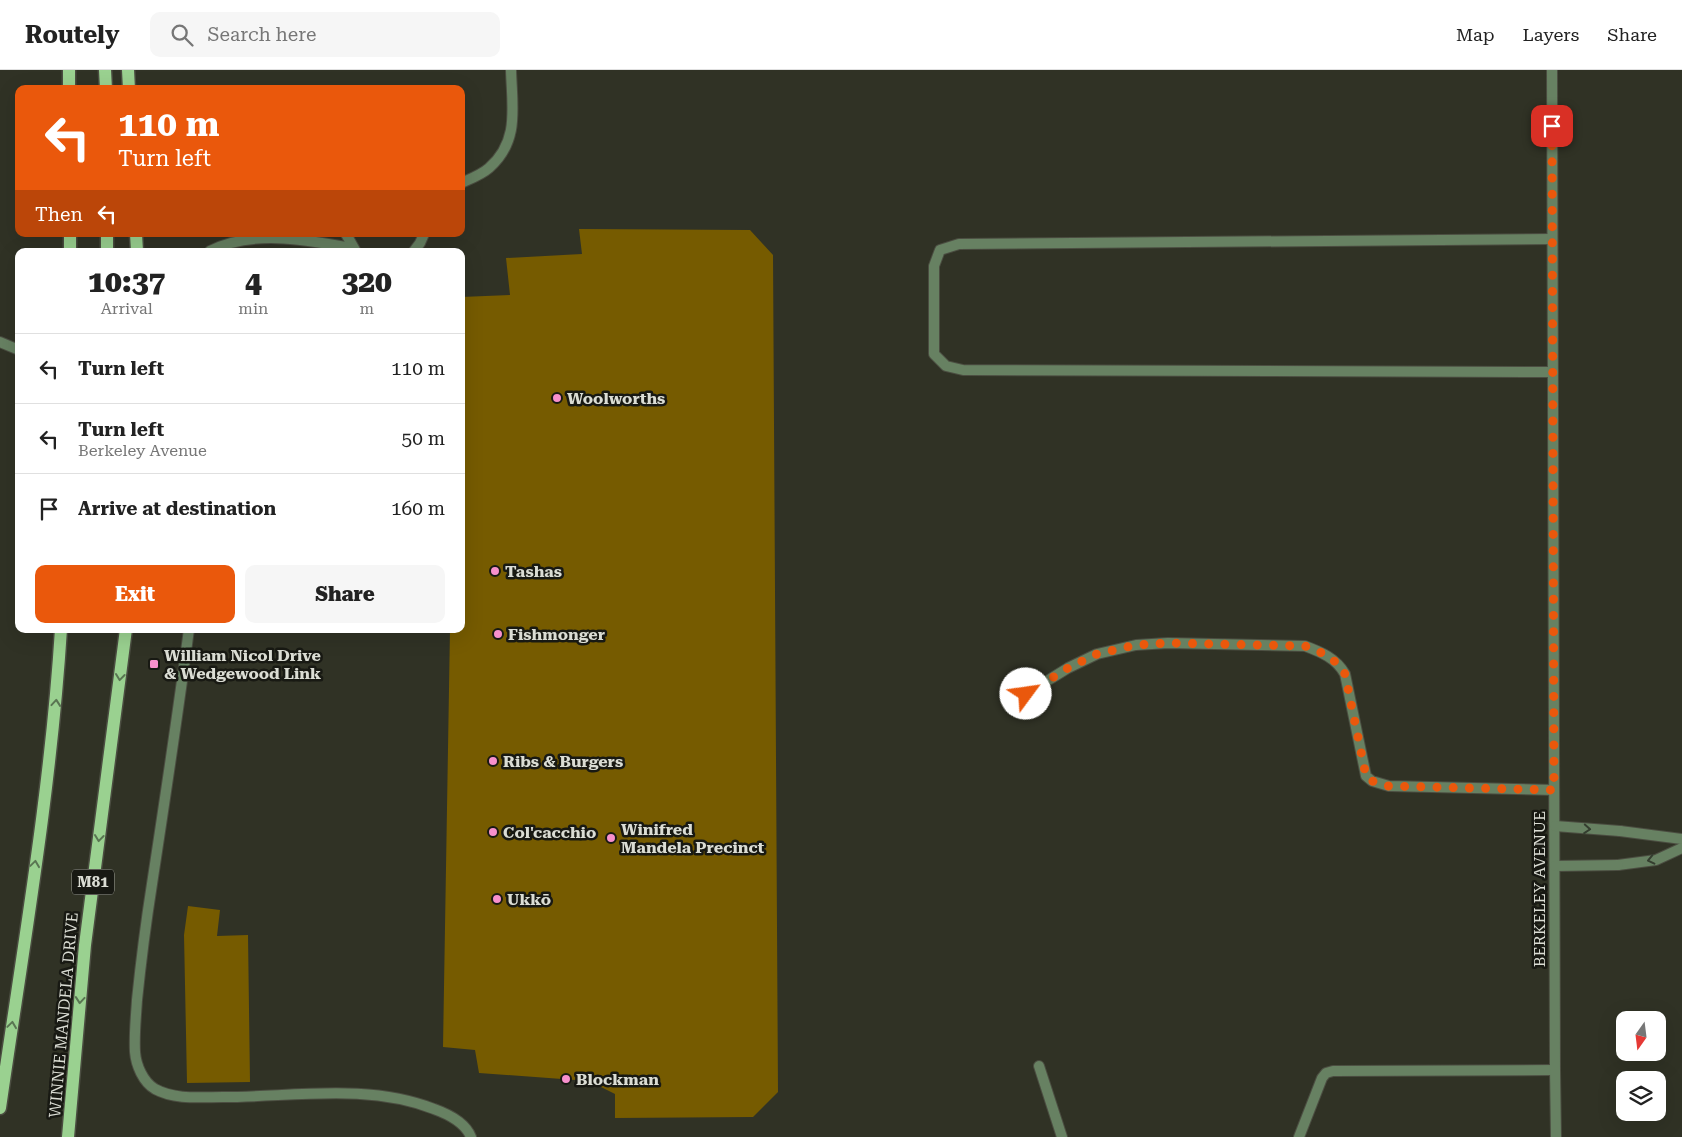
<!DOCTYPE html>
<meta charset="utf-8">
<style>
:root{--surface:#fff;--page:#f6f6f6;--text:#222;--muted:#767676;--line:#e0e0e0;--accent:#ea580c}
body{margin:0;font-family:"Roboto Serif",serif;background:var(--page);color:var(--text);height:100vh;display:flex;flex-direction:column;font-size:19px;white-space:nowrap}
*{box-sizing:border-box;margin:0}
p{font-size:16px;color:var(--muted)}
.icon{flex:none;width:28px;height:28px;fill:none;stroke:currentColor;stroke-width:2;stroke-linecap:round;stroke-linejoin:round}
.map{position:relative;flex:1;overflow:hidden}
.drawer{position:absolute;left:15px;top:178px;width:450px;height:385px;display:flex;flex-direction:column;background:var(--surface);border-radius:10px;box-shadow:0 5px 20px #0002}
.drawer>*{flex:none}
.top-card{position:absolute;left:15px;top:15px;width:450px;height:152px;border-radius:10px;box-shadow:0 5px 20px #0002;background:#ea580c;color:#fff;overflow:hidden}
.needle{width:32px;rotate:194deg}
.fabs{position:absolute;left:1616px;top:941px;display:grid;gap:10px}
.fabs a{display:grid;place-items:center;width:50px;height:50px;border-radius:10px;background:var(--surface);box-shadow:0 5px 20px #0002;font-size:25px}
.pin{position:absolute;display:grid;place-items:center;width:42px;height:42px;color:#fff;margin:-21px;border-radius:10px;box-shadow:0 2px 8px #0006}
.me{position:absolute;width:55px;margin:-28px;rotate:59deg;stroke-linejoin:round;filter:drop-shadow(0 0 4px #0008)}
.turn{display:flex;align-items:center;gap:18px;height:105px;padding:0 20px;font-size:22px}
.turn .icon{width:65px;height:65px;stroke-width:2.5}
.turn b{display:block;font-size:35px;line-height:42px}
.then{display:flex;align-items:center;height:48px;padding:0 20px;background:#0003;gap:10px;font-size:19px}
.eta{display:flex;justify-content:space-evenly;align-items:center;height:85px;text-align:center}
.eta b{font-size:30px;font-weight:800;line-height:35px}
.action{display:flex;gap:10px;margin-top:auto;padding:10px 20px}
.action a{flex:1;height:58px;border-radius:10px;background:var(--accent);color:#fff;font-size:20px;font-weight:800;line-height:58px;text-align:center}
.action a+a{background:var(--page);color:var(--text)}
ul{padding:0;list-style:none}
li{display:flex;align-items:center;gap:15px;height:70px;padding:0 20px;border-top:1px solid var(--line)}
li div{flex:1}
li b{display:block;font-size:19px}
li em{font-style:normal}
header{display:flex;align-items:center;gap:30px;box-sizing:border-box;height:70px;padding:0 25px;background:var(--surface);border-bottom:1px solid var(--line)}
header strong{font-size:24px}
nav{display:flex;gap:28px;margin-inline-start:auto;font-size:18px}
.search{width:350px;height:45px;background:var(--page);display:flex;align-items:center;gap:12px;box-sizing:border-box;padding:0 18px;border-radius:10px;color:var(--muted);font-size:19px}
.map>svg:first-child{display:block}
</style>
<header>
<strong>Routely</strong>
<div class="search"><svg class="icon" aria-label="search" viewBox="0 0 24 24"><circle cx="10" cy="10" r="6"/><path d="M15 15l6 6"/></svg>Search here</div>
<nav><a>Map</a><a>Layers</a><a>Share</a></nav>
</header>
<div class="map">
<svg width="1682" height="1067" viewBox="0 0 1682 1067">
<rect width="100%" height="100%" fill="#303225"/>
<g fill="#765b00">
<polygon points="579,159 750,160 773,185 778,1022 753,1047 615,1048 615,1024 589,1011 479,1003 475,980 443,977 450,559 461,559 461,227 510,225 506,188 582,184"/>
<polygon points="188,836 220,840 217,866 248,865 250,1012 187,1013 184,865"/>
</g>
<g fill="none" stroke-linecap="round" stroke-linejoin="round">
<defs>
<g id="service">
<path d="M461 113C470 109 481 105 489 98 520 71 512 37 511 0"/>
<polyline points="346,164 355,180"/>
<polyline points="1552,169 959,174 940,180 934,196 934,284 946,296 963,300 1553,302"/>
<path d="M210 181C252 159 307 170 352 178"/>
<polyline points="414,181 420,173 424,164"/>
<path d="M189 559C178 644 165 729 152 814 146 852 141 891 137 930 136 947 134 964 135 982 136 995 143 1012 155 1019 175 1030 201 1027 223 1027 293 1027 367 1013 434 1039 448 1044 465 1052 471 1067"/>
<path d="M1026 624 1068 598 1097 584 1136 575 1168 573 1305 576C1321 582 1336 588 1345 604L1366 706 1372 711 1389 716 1554 720"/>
<polyline points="1620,761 1682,769"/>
<polyline points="1618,795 1656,790 1682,778"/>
<polyline points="1039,996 1062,1067"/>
<polyline points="1299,1067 1322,1008 1326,1003 1333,1001 1555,1000"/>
</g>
<g id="minor">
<polyline points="1552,0 1555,1000 1556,1067"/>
<polyline points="0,272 19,280"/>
<polyline points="1555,756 1620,761"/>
<polyline points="1555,796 1618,795"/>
</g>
<g id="primary">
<polyline points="69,0 69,19"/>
<polyline points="105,0 106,19"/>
<polyline points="128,0 129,19"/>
<polyline points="70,164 70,181"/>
<polyline points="107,164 107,181"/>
<polyline points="136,164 137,181"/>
<path d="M0 1038C23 878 51 719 61 559"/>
<polyline points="68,1067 85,875 126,559"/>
</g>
</defs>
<use href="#service" stroke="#4b4d41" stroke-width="12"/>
<use href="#minor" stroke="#4b4d41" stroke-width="12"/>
<use href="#primary" stroke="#4b4d41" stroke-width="15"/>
<use href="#service" stroke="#678162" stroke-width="10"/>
<use href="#minor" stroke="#678162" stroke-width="10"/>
<use href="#primary" stroke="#9ad190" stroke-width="12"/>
</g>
<defs><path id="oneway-chevron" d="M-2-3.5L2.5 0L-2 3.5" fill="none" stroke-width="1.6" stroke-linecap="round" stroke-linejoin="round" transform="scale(1.25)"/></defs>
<g stroke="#597552">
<use href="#oneway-chevron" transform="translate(120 607) rotate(97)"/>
<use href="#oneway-chevron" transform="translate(56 633) rotate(-85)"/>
<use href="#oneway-chevron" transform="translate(99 768) rotate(97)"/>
<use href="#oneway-chevron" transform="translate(35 794) rotate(-82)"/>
<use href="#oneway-chevron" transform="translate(80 930) rotate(95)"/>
<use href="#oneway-chevron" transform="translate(12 955) rotate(-82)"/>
</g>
<g stroke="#343d2f">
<use href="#oneway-chevron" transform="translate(1587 759) rotate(4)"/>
<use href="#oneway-chevron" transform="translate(1651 790) rotate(167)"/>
</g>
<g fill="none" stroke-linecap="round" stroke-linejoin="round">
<path stroke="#ea580c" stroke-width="9" stroke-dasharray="0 16.2" d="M1026 624 1068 598 1097 584 1136 575 1168 573 1305 576C1321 582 1336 588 1345 604L1366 706 1372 711 1388 716 1554 720 1552 56"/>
</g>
<g fill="#f890cc" stroke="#181913" stroke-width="2">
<circle cx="557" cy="328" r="5"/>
<circle cx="495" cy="501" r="5"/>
<circle cx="498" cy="564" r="5"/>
<rect x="149" y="589" width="10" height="10" rx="2.5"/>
<circle cx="493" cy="691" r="5"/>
<circle cx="493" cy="762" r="5"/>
<circle cx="611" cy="768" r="5"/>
<circle cx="497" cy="829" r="5"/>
<circle cx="566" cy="1009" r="5"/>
</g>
<g text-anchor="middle" stroke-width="5" stroke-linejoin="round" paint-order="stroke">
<rect fill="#181913" stroke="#a0a29a" stroke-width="1" x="72" y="799.5" width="42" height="25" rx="4"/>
<g font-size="15" font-weight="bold" fill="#dbddd4">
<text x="93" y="817">M81</text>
</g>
<g font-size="16" font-weight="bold" fill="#dbddd4" stroke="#181913" text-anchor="start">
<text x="567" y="334">Woolworths</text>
<text x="505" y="507">Tashas</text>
<text x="508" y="570">Fishmonger</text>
<text x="164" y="591">William Nicol Drive<tspan x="164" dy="18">&amp; Wedgewood Link</tspan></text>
<text x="503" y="697">Ribs &amp; Burgers</text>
<text x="621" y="765">Winifred<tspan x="621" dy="18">Mandela Precinct</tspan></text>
<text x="503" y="768">Col'cacchio</text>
<text x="507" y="835">Ukkō</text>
<text x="576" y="1015">Blockman</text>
</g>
<g font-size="16" fill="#dbddd4" stroke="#181913">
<text transform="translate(1539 819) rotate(-90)" y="6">BERKELEY AVENUE</text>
<text transform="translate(63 945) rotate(-85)" y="6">WINNIE MANDELA DRIVE</text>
</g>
</g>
</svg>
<div class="fabs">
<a><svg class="needle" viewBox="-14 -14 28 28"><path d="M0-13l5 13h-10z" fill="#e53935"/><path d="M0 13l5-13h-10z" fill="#767676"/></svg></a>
<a><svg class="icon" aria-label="layers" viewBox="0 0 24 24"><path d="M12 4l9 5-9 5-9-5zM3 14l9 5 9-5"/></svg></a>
</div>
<div class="pin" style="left:1552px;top:56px;background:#d93025"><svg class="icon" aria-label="arrive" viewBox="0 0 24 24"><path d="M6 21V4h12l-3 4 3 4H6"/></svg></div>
<svg class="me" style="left:1026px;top:624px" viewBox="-20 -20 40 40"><circle r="19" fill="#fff"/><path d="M0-13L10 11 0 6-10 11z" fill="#ea580c"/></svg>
<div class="top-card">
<div class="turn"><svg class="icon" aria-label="left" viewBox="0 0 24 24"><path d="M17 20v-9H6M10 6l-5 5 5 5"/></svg><div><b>110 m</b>Turn left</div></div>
<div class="then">Then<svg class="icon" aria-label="left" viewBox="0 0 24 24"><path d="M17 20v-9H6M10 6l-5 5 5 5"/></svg></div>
</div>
<section class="drawer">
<div class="eta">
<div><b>10:37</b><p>Arrival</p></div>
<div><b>4</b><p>min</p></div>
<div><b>320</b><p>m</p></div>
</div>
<ul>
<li><svg class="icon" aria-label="left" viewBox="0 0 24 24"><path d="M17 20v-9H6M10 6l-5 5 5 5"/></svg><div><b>Turn left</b></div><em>110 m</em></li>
<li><svg class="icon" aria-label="left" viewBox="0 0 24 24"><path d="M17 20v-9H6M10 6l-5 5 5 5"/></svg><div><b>Turn left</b><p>Berkeley Avenue</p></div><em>50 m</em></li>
<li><svg class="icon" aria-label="arrive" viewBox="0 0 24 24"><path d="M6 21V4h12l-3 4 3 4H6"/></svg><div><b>Arrive at destination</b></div><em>160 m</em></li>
</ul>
<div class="action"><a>Exit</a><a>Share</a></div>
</section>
</div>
